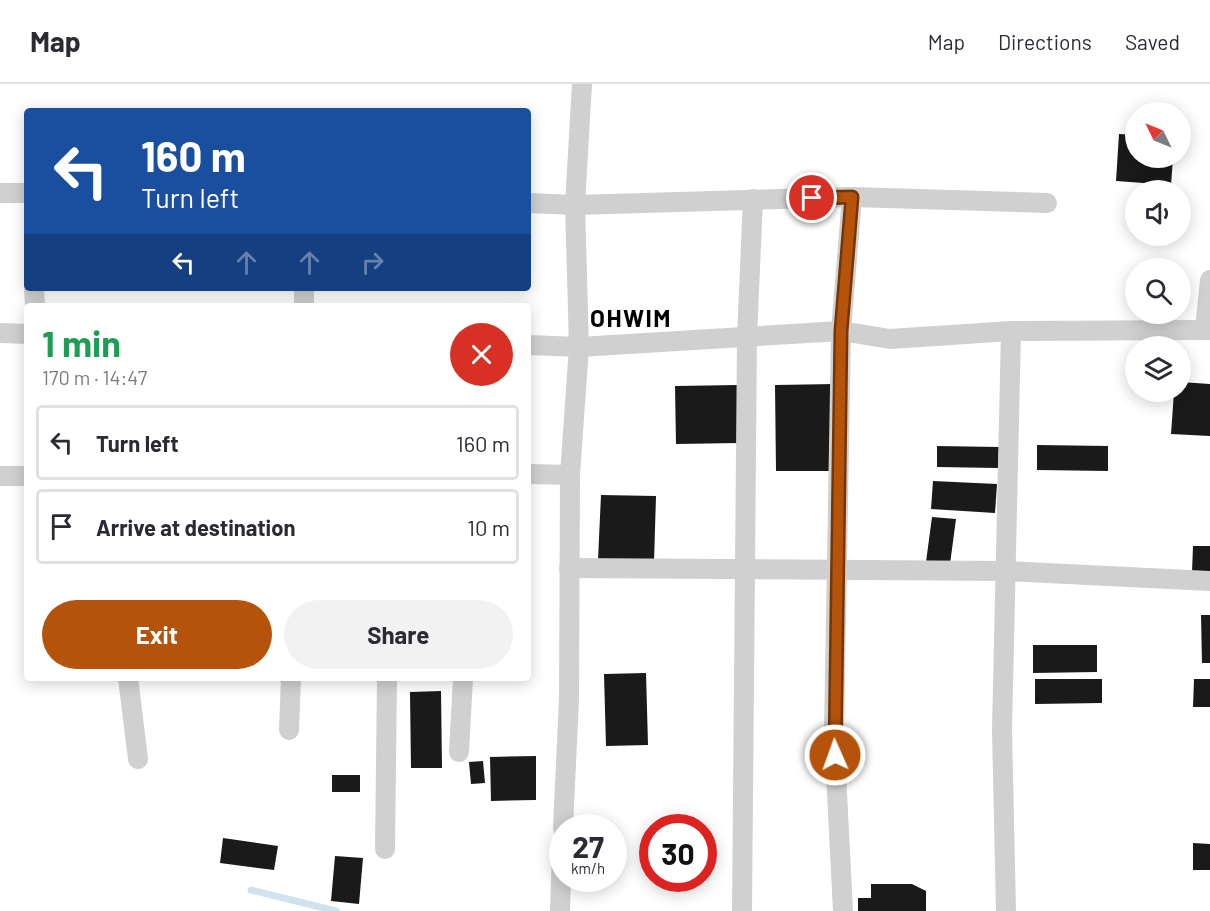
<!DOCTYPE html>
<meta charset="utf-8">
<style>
:root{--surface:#fff;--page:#f2f2f3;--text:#2b2b33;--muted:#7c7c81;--line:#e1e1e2;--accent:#b45309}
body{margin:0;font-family:Barlow,sans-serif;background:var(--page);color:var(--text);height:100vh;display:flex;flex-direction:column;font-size:22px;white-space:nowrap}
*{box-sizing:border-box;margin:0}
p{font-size:20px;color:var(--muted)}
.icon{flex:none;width:33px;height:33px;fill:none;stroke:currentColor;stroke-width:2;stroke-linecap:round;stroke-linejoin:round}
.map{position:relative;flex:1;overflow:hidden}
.details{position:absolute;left:24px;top:219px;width:507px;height:378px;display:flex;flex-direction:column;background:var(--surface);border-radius:6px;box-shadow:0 3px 15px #0003}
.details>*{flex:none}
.hud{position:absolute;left:24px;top:24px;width:507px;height:183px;border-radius:6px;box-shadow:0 3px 15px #0003;background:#1a4fa0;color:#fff;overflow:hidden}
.needle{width:39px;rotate:313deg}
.fabs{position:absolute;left:1125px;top:18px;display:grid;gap:12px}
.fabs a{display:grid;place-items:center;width:66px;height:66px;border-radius:50%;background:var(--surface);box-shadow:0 3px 15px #0003;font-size:30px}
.speed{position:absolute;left:549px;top:730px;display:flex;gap:12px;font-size:30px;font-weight:700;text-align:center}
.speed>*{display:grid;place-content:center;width:78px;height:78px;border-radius:50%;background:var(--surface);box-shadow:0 3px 15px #0003;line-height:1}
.speed small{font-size:15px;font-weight:400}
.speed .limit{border:9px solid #d22;background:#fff;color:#111}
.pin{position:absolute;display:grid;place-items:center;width:51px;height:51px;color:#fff;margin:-26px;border:3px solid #fff;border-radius:50%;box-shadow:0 2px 6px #0007}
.me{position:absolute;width:66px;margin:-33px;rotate:358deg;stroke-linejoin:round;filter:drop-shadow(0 0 4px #0008)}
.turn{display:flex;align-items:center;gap:21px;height:126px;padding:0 18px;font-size:27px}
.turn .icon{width:78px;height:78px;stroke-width:2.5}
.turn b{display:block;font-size:42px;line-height:51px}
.lanes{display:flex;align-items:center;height:57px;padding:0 18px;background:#0003;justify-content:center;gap:30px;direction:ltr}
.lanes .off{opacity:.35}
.round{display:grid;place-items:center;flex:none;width:63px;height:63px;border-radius:32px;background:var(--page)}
.summary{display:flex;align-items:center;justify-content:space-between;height:102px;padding:0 18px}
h1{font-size:36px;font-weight:700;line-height:45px;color:#1e9e55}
.button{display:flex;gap:12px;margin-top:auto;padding:12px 18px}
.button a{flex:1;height:69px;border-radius:36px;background:var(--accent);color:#fff;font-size:24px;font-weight:700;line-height:69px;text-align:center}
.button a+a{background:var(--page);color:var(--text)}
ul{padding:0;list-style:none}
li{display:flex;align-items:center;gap:18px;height:75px;margin:0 12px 9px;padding:0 6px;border:3px solid var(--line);border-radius:6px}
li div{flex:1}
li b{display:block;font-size:22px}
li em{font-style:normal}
header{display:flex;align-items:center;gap:36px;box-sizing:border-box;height:84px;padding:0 30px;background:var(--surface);border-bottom:2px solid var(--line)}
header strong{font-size:28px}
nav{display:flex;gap:33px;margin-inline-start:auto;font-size:21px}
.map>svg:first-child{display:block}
</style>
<header>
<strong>Map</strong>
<nav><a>Map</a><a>Directions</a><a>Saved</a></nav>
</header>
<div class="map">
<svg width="1210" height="827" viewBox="0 0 1210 827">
<rect width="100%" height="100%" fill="#fff"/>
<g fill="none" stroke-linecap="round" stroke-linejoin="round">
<polyline stroke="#cfe2ee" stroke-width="7" points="251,806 336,827"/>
</g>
<g fill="#1a1a1a">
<polygon points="1119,50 1136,51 1136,74 1173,74 1171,101 1116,97"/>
<polygon points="1180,298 1210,300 1210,352 1171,350 1174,308 1180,308"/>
<polygon points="835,300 836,387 776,387 775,301"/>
<polygon points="738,301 739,359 676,360 675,302"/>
<polygon points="1037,361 1108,362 1108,387 1037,386"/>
<polygon points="937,362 999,363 998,384 937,383"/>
<polygon points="933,397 997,400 995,429 931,425"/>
<polygon points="601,411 656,412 654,478 598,476"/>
<polygon points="932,433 956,435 950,480 926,478"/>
<polygon points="1193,462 1210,462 1210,488 1192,488"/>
<polygon points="1201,531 1210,531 1210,579 1202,579"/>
<polygon points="1033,561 1097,561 1097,588 1033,589"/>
<polygon points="646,589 648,661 606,662 604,590"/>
<polygon points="1035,595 1102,595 1102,619 1035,620"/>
<polygon points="1194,595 1210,595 1210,623 1193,623"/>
<polygon points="441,607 442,684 411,684 410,608"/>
<polygon points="536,672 536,716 491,717 490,673"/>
<polygon points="483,677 485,699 471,700 469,678"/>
<rect x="332" y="691" width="28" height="17"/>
<polygon points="223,754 278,762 274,786 220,779"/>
<polygon points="1193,759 1210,760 1210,786 1193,786"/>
<polygon points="335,772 363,774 359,820 331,817"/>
<polygon points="871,800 912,800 926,807 926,827 858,827 858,814 871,814"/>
</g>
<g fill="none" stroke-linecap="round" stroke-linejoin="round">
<g stroke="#d0d0d0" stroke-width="20">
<polyline points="0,109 27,109"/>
<polyline points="528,119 575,121 852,113 1047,119"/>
<polyline points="34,204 35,222"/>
<polyline points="304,222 304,204"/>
<polyline points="1205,245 1210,196"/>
<polyline points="0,249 27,250"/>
<polyline points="528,261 579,263 841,247 890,255 1011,247 1210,246"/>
<polyline points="528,390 570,391"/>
<polyline points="0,392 27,392"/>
<polyline points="569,484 1004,487 1210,497"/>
<polyline points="128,594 138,675"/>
<polyline points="289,646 291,594"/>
<polyline points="459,668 463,594"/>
<polyline points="563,744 569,615 570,391 579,263 575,121 582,0"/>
<polyline points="385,765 387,594"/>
<polyline points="560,827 562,762"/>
<polyline points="742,827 747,253 753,115"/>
<polyline points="843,827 834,649 841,247 852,113"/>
<polyline points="1006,827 1002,646 1011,247"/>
</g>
</g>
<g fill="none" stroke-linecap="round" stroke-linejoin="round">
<defs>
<polyline id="route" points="812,114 852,113 841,247 835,671"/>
</defs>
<use href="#route" stroke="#753606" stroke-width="15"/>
<use href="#route" stroke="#b45309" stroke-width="10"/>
</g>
<g text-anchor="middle" stroke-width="6" stroke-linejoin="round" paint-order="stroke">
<g font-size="24" font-weight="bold" letter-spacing="1.5" fill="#000" stroke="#fff">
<text x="631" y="243">OHWIM</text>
</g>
</g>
</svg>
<div class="fabs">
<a><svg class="needle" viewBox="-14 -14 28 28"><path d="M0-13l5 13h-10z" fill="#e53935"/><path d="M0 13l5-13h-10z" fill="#7c7c81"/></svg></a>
<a><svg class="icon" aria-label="sound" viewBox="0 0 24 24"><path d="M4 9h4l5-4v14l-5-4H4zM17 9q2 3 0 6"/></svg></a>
<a><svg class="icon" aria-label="search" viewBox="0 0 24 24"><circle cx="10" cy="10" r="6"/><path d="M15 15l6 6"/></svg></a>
<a><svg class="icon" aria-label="layers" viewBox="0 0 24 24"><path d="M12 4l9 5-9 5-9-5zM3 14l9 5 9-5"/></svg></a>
</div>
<div class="speed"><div>27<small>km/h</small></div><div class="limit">30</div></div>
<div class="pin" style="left:812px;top:114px;background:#d93025"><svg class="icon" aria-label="arrive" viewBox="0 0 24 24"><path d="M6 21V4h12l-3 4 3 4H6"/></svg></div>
<svg class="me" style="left:835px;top:671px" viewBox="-20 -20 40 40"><circle r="17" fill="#b45309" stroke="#fff" stroke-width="3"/><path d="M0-11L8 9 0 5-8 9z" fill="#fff"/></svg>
<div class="hud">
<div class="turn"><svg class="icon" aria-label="left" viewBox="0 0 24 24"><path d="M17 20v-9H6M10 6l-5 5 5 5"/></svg><div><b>160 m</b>Turn left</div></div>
<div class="lanes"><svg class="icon" aria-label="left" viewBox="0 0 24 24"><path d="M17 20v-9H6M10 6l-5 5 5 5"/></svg><svg class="icon off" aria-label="ahead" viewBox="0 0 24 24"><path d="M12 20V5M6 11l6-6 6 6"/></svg><svg class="icon off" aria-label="ahead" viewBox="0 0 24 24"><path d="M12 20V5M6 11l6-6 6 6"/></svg><svg class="icon off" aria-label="right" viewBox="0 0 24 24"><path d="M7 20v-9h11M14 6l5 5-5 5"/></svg></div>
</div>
<section class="details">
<div class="summary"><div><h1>1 min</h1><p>170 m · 14:47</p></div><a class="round" style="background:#d93025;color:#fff"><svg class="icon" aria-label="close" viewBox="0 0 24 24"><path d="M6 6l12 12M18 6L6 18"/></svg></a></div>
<ul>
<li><svg class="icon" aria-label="left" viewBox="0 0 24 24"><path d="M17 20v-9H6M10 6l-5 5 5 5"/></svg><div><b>Turn left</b></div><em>160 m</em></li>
<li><svg class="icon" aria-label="arrive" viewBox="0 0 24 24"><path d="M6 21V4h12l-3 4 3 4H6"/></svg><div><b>Arrive at destination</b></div><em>10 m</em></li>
</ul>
<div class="button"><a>Exit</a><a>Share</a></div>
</section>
</div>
